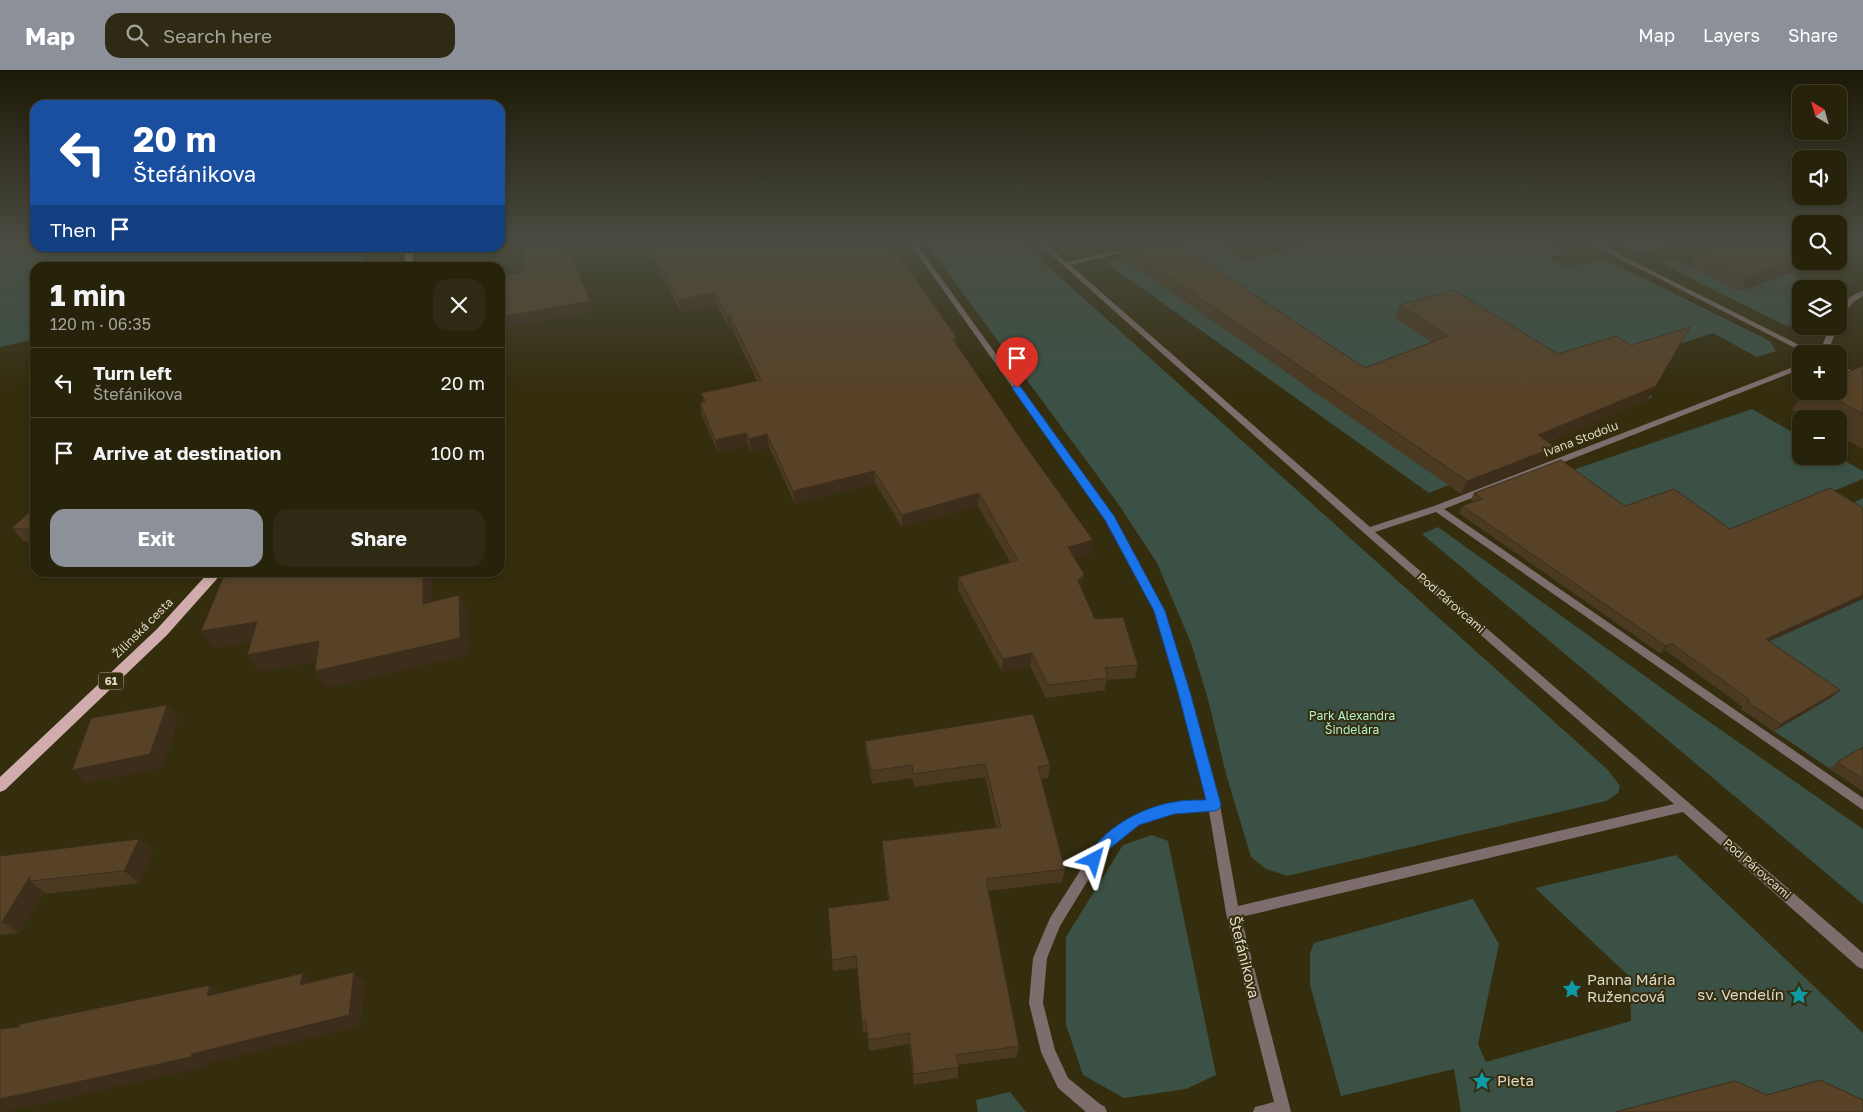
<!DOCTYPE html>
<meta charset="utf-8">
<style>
:root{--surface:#27220a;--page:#2f2a13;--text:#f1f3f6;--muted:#a4a49c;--line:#433f2b;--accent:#8c9099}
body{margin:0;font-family:"Golos Text",sans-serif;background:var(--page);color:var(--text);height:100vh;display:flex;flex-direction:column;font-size:19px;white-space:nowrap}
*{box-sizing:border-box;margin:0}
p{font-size:16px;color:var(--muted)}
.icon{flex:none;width:28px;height:28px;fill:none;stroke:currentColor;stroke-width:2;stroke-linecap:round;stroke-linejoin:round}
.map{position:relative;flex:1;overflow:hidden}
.panel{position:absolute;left:30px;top:192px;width:475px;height:315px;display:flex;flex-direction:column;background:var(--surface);border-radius:15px;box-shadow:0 2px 8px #0003,0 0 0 1px var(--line)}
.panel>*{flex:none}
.banner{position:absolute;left:30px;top:30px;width:475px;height:152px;border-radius:15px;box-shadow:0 2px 8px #0003,0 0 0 1px var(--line);background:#1a4fa0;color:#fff;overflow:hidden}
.needle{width:32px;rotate:323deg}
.buttons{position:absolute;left:1792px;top:15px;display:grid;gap:10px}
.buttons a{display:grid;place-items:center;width:55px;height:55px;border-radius:10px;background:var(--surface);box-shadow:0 2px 8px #0003,0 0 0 1px var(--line);font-size:25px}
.pin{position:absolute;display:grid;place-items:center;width:42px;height:42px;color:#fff;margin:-51px -21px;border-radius:50% 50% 50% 0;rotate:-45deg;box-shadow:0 0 5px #0007}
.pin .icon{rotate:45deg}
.me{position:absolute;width:55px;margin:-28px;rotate:39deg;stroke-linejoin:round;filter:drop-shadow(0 0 4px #0008)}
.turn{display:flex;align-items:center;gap:18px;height:105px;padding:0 20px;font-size:22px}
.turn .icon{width:65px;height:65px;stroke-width:2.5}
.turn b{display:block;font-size:35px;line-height:42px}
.then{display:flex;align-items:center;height:48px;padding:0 20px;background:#0003;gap:10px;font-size:19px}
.round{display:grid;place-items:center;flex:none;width:52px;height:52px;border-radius:15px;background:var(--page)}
.head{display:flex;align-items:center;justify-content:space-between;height:85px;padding:0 20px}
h1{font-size:30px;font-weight:700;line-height:38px}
.cta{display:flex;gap:10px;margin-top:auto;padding:10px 20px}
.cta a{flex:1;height:58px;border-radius:15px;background:var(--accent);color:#fff;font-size:20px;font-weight:700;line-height:58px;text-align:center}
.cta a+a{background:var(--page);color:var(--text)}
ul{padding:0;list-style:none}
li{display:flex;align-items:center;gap:15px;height:70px;padding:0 20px;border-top:1px solid var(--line)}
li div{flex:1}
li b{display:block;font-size:19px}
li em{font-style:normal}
header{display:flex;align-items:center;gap:30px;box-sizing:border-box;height:70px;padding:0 25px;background:var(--accent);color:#fff}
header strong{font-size:24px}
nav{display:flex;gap:28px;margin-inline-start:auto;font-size:18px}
.search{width:350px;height:45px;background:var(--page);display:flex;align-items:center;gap:12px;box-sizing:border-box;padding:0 18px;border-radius:15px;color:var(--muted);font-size:19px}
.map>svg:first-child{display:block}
</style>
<header>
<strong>Map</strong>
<div class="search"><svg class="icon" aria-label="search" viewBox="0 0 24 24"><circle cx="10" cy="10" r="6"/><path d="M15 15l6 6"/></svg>Search here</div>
<nav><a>Map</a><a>Layers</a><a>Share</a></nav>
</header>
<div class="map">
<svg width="1863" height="1042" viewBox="0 0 1863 1042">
<rect width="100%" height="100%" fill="#342d0e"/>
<g fill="#3c5145">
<polygon points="0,172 35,172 35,178 364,178 365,197 35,198 35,269 0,277"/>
<polygon points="925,172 1021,172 1608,700 1620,716 1618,723 1606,731 1287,806 1266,799 1251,787 1226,704 1209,633 1191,573 1157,493 1119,435"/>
<polygon points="1204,172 1222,172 1245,190 1317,172 1543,172 1564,183 1549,188 1568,198 1602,188 1770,271 1776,281 1757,287 1713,263 1606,298 1653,327 1602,348 1555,319 1449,415 1429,423 1105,192 1161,179"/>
<polygon points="1617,172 1639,172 1645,174 1652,172 1674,172 1641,184"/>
<polygon points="1673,188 1740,221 1791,203 1820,219 1801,219 1801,256 1804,256 1803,257 1784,255 1660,193"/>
<polygon points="1752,339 1801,367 1801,386 1836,386 1863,401 1863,409 1831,422 1849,435 1863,428 1863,721 1741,639 1743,637 1666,580 1660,583 1459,443 1517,419"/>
<polygon points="1438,457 1688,637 1863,759 1863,834 1422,464"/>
<polygon points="1152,765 1168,771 1216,1005 1186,1019 1124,1028 1083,1005 1066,955 1066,867 1123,775"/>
<polygon points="1676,785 1863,963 1863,1042 1461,1042 1454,999 1341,1026 1310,915 1310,883 1314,873 1473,829 1499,874 1478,974 1486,992 1631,951 1630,907 1535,818"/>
<polygon points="1010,1022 1026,1042 978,1042 976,1030"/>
</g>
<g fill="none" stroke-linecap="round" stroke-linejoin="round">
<g fill="#7e6d6d" fill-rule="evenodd">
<polygon points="909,172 915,172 1113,446 1165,541 1189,622 1220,735 1238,836 1674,734 1364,463 1037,172 1044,172 1066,192 1132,178 1132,180 1070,195 1370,457 1434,436 1801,294 1801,299 1444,439 1863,728 1863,740 1436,442 1375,462 1863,883 1863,899 1858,897 1683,742 1241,847 1291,1042 1253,1042 1255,1037 1274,1032 1226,843 1209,741 1174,743 1139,755 1107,779 1060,856 1047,888 1043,933 1055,980 1068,1008 1100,1034 1105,1037 1107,1042 1086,1042 1058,1018 1041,982 1029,933 1033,888 1050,848 1099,771 1131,747 1174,733 1207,730 1179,622 1155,541 1106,449"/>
<polygon points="1587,172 1595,172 1817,284 1807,284"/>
<path d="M1863 221V226L1853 232 1842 247H1839C1839 233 1851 225 1863 221Z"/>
<polygon points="1830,256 1838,256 1827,284 1819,284"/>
<polygon points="1839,295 1863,306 1863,311 1839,300"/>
</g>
<g fill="#d0acac" fill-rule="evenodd">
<rect x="405" y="178" width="8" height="20"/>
<polygon points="209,502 223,502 167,565 5,720 0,722 0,707 157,559"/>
</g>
</g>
<g fill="#4b3922">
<polygon points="645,172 889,172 956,274 1091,483 1074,488 1084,504 1082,517 1081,518 1095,549 1138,595 1135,608 1107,610 1105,620 1046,628 1030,596 1002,602 958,520 958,507 1010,492 978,436 902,457 875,413 795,434 769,377 751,382 748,375 718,383 702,346 700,333 703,332 701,323 757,311 732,259 729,259 717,235 681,242"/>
<polygon points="1099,172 1175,172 1365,298 1432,272 1395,248 1400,235 1558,284 1648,329 1547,372 1555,377 1547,390 1461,424 1118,185 1119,178 1110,180"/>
<polygon points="1801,172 1801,191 1835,191 1795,203 1792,202 1740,221 1689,196 1698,181"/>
<polygon points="1863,296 1863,379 1839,366 1839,349 1808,349 1792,340 1806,321 1839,321"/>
<polygon points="1474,423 1769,571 1832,627 1774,661 1741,639 1743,637 1665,580 1660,583 1459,443 1462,436 1473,432 1471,430"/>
<polygon points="35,437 35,472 23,471 12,458"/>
<polygon points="156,502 182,502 180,505"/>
<polygon points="865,671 1050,695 1048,708 1041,709 1065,799 1062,812 989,821 1019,976 1017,987 958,995 958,1008 914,1015 909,974 869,981 867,962 863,963 857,898 833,901 832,890 888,830 882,771 996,757 985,707 914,717 912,708 872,714 866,684"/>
<polygon points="1863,677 1863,721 1830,698 1837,692"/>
<polygon points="139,769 153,782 139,813 46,824 44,822 19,863 0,865 0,786"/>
</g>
<g fill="#3d2e1c">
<polygon points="1111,172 1145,172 1120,173 1119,178 1110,180"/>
<polygon points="1861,172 1863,172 1863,183 1839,190 1839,179"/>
<polygon points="1801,187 1792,202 1740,221 1749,206"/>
<polygon points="1803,191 1835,191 1795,203"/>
<polygon points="715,222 717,235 681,242 679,230"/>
<polygon points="590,231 593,242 500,259 500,247"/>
<polygon points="730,246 732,259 729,259 727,247"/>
<polygon points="1656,316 1648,329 1531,378 1538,365"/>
<polygon points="746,363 748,375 718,383 715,370"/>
<polygon points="767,364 769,377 751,382 749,369"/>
<polygon points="1555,377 1547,390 1461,424 1467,411"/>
<polygon points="874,401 875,413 795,434 793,421"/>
<polygon points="979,423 978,436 902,457 902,445"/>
<polygon points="1093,470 1091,483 1066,490 1068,477"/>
<polygon points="423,502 432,502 432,551 423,534"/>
<polygon points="1084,504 1082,517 1076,523 1078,511"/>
<polygon points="459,525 468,543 469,585 327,618 315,601"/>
<polygon points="1863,525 1863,529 1759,576 1766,569"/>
<polygon points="257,552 269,570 214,578 201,561"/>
<polygon points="319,571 330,589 260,602 247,585"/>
<polygon points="1671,573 1665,580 1660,583 1666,576"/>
<polygon points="1032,583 1030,596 1002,602 1003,589"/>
<polygon points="1840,620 1832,627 1774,661 1781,654"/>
<polygon points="167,635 179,648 163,698 86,713 72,700"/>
<polygon points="139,769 153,782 139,813 124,801"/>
<polygon points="30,806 30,811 44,822 19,863 2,852"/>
<polygon points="354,902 365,913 360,956 206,994 206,997 4,1042 0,1042 0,1029 192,984"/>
<polygon points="303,903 314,914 300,915"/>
<polygon points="210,915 223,926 207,926"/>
</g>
<g fill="#574228" stroke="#3d2e1c">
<polygon points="559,172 565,172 590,231 500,247 500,206 525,202 522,178"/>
<polygon points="649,172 889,172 957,268 953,269 1025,375 1093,470 1068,477 1084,504 1078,511 1095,549 1123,547 1138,595 1105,598 1108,608 1048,615 1032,583 1003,589 958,507 1018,490 979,423 902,445 874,401 793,421 767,364 749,369 746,363 715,370 700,333 705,332 701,323 761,310 730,246 727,247 715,222 679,230"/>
<polygon points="1125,172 1175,172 1365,298 1448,266 1400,235 1454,220 1558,284 1616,266 1631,275 1690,257 1656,316 1538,365 1555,377 1467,411 1120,173"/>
<polygon points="1731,172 1801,172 1801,187 1749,206 1698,181"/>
<polygon points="1839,172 1861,172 1839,179"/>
<polygon points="1863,296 1863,344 1820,321 1839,321 1839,305"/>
<polygon points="1561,390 1625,436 1674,419 1730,459 1830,418 1863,438 1863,525 1766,569 1840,620 1781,654 1747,632 1750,630 1671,573 1666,576 1462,436 1482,429 1474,423"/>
<polygon points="35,437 35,460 12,458"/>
<polygon points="238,502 423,502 423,534 459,525 460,568 315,601 319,571 247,585 257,552 201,561 223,508 235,507"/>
<polygon points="167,635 150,684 72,700 91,648"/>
<polygon points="1033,644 1050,695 1038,697 1065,799 986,809 1019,976 956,985 959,997 914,1004 909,963 868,970 866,951 862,952 856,886 832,890 828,838 889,830 882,771 1001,757 985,694 913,704 912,695 871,701 865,671"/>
<polygon points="1863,677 1863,709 1837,692"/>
<polygon points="139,769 124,801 30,811 30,806 2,852 0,852 0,786"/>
<polygon points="354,902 349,945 192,984 191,987 0,1029 0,959 19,957 20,954 210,915 207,926 303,903 300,915"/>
<polygon points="1820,1010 1863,1030 1863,1042 1615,1042 1735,1011 1767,1025"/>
</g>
<linearGradient id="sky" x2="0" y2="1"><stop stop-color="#1d1908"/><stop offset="0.54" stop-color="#4a4c41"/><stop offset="1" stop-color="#4a4c41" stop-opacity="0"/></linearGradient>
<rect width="1863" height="318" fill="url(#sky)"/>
<path fill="#1a73e8" stroke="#114b97" d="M1014 316H1020L1114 446 1165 541 1190 622 1221 735 1219 739 1214 741 1174 744 1139 755 1108 780 1099 795 1094 796 1088 795 1086 790C1101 759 1142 737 1174 732 1184 730 1195 730 1206 730L1178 622 1154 541 1105 450 1012 318Z"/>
<defs>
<symbol id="sight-bare" viewBox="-9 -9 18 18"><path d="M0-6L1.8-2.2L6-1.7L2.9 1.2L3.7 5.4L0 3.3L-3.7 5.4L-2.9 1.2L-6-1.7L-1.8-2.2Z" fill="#0f9aa8" stroke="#342d0e" stroke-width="2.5" paint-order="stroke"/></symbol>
</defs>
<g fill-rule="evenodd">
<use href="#sight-bare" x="1558" y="905" width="28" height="28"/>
<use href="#sight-bare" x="1785" y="911" width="28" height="28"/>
<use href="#sight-bare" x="1468" y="997" width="28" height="28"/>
</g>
<g text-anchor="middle" stroke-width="4" stroke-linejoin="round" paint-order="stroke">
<rect fill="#342d0e" stroke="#aba690" stroke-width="1" x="98.5" y="602.5" width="25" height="17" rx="4"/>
<g font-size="11" font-weight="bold" fill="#dedac8">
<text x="111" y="615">61</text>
</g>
<g font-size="12" fill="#dedac8" stroke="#342d0e">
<text transform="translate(1581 369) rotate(-21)" y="4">Ivana Stodolu</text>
<text transform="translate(1451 533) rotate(41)" y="4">Pod Párovcami</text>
<text transform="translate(143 558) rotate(-45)" y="4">Žilinská cesta</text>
<text transform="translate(1757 799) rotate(41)" y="4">Pod Párovcami</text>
</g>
<g font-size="12" fill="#b2f0ce" stroke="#342d0e">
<text x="1352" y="650">Park Alexandra<tspan x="1352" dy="14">Šindelára</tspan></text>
</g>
<g font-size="15" fill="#dedac8" stroke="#342d0e">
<text transform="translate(1244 887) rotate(76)" y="5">Štefánikova</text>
</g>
<g font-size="15" fill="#dedac8" stroke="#342d0e" text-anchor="start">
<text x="1587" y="915">Panna Mária<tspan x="1587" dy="17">Ružencová</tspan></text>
<text x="1784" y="930" text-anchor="end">sv. Vendelín</text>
<text x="1497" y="1016">Pieta</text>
</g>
</g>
</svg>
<div class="buttons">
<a><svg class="needle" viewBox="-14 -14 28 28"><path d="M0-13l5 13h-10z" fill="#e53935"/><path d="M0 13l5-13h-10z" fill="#a4a49c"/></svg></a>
<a><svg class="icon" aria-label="sound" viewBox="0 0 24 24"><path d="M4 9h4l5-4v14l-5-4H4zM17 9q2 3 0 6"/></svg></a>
<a><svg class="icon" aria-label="search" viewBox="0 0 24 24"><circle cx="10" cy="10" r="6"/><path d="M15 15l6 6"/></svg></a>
<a><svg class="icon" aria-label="layers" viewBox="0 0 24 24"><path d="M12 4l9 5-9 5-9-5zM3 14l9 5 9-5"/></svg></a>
<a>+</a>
<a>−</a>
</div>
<div class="pin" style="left:1017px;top:318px;background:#d93025"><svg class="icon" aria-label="arrive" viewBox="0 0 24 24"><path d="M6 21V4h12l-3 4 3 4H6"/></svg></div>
<svg class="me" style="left:1094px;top:790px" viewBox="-20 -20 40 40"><path d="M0-17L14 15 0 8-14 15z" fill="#1a73e8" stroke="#fff" stroke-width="4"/></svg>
<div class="banner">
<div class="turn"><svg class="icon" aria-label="left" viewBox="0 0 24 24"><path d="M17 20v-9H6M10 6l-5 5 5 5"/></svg><div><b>20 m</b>Štefánikova</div></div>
<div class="then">Then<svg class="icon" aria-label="arrive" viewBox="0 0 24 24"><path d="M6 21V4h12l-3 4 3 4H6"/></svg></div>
</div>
<section class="panel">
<div class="head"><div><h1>1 min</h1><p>120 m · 06:35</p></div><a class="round"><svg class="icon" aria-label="close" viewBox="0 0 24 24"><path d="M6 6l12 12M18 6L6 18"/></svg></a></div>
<ul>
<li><svg class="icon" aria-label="left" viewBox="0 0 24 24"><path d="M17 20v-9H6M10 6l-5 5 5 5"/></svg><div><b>Turn left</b><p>Štefánikova</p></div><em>20 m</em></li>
<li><svg class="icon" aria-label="arrive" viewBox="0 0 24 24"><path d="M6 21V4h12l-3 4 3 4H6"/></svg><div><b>Arrive at destination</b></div><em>100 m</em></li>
</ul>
<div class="cta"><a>Exit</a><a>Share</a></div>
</section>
</div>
